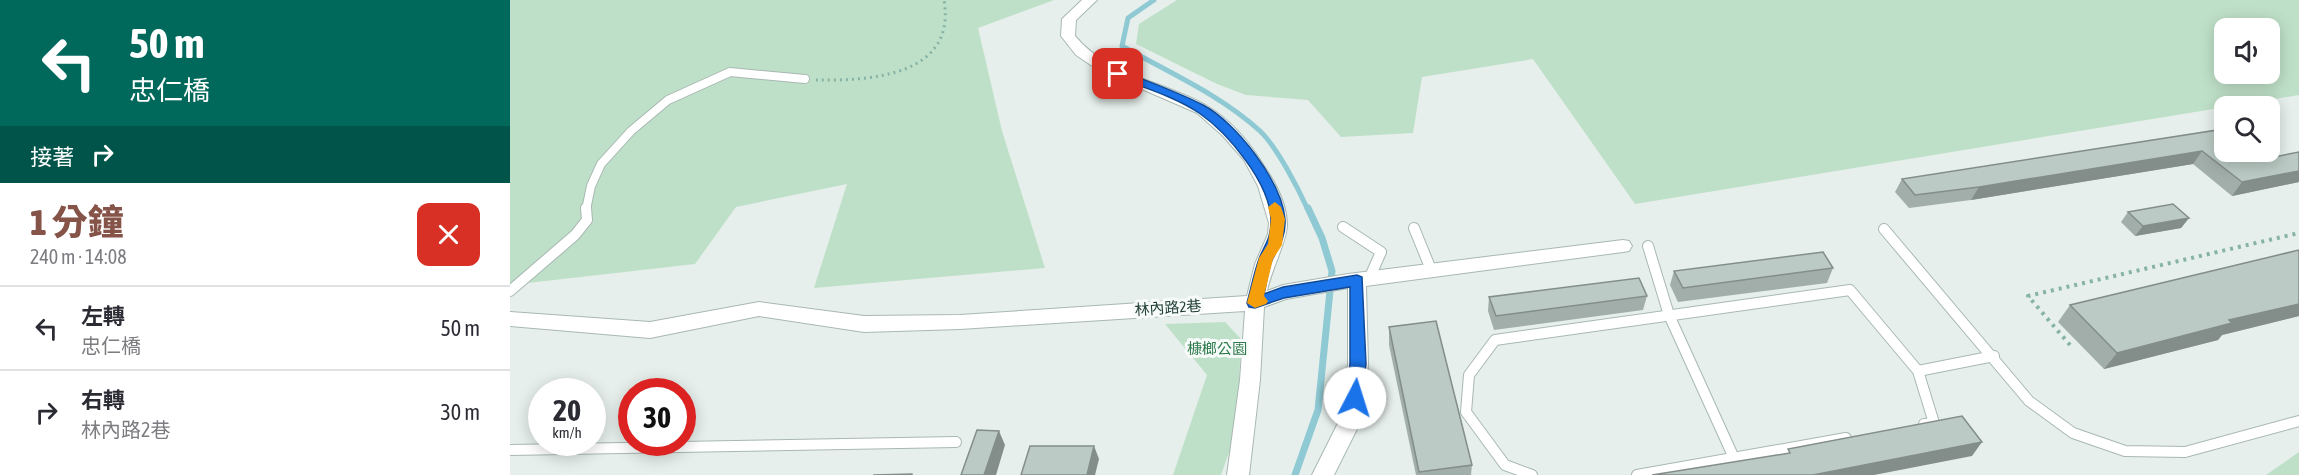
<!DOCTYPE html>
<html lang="zh-TW">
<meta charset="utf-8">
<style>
:root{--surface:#fff;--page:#f7f7f7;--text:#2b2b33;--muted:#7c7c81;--line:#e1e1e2;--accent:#855347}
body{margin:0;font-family:"Asap Condensed","Noto Sans TC",sans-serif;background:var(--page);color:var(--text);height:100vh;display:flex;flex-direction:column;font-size:22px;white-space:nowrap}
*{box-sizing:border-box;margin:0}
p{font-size:20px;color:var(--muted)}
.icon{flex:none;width:33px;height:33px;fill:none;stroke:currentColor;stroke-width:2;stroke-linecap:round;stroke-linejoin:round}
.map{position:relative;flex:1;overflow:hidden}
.side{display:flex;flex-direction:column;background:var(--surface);width:510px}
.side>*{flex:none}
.guide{background:#00695c;color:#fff;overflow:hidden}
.buttons{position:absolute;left:1704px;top:18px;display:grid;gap:12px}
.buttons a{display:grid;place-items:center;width:66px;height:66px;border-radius:12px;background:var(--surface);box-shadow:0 3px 15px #0003;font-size:30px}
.speed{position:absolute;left:18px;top:378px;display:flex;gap:12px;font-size:30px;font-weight:700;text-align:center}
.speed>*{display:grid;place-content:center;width:78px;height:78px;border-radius:50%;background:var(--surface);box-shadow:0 3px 15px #0003;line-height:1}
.speed small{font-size:15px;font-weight:400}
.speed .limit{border:9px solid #d22;background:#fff;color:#111}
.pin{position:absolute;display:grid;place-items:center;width:51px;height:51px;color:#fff;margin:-26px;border-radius:12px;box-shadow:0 3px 9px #0006}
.me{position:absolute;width:66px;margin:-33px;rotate:5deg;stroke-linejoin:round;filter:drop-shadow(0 0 4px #0008)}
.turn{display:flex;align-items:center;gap:21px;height:126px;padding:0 30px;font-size:27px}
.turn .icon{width:78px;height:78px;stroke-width:2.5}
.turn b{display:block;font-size:42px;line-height:51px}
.then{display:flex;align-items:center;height:57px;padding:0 30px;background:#0003;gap:12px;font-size:22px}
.round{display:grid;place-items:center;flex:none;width:63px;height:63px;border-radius:12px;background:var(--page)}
.head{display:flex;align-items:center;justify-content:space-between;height:102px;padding:0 30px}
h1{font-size:36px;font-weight:800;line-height:45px;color:var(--accent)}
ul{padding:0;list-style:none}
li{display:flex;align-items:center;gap:18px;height:84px;padding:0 30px;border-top:2px solid var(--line)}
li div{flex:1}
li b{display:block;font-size:22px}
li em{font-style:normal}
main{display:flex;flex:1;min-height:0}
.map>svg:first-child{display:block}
</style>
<main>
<section class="side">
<div class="guide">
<div class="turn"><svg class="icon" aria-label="left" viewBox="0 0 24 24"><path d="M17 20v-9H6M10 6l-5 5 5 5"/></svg><div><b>50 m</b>忠仁橋</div></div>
<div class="then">接著<svg class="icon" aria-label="right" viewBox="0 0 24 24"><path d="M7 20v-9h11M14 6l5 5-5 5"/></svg></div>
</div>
<div class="head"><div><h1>1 分鐘</h1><p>240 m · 14:08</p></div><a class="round" style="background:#d93025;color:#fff"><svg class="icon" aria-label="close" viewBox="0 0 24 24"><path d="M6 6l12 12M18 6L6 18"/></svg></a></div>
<ul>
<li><svg class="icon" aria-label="left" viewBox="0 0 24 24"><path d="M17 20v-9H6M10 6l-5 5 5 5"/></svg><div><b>左轉</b><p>忠仁橋</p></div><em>50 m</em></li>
<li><svg class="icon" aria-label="right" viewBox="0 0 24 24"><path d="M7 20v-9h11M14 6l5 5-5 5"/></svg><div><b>右轉</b><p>林內路2巷</p></div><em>30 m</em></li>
</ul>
</section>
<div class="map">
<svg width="1789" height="475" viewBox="0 0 1789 475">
<rect width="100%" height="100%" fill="#e6efeb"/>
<g fill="#bfe0c8" fill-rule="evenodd">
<polygon points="0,0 544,0 468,28 492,131 535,268 304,288 337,184 226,207 185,264 0,285"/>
<path d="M667 0H1789V95L1125 204 1023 59 912 77 903 133 831 137 798 100 736 95 707 84 626 44 629 24ZM1760 28V74H1714V28Z"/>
<polygon points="715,322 731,339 727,430 711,475 663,475 697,375 655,324"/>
<polygon points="1789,452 1789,475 1756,475"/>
</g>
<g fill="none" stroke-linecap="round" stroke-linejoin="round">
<path stroke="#8ec9d4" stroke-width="5" d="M644 0 618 18 612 46C658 72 711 95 750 131 767 147 788 188 798 210"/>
<polyline stroke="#8ec9d4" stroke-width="7" points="785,475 808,410 822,271 812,238 798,208"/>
<defs>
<polyline id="service-far1" points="76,210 81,186 91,164 121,131 158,100 220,72 295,79"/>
<g id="service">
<polyline points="833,227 871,252 859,279"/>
<polyline points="904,228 922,272"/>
<polyline points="1374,229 1519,401 1563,433 1615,451 1675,452 1789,421"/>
<polyline points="1138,246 1159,315 1224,458"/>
<polyline points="0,291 65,235 77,220 76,208"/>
<polyline points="1408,371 1484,356"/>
<polyline points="0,450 446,442"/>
<polyline points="1022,475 995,465 956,412 959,375 985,340 1340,290 1408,371 1424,423 1414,424"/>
<polyline points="1127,475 1336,438"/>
</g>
<path id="minor" d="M572 0H587L566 20 565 36C598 76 654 81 697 106 721 120 740 143 754 166 765 182 777 205 777 225 777 241 761 270 757 291L773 285 838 274 1113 240 1119 241 1122 246 1119 251 1113 252 856 286 858 364 854 415 824 475H802L832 415 838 364V288L776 299 754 307 750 380 739 475H717L730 380 735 311 450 329 354 332 249 316 140 338 0 326V312L140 322 249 302 354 316 450 315 737 296 745 264 758 234 759 223 748 186 734 160 712 135 687 113 588 70 566 55 551 36 552 19Z"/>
</defs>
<use href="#service-far1" stroke="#a8b8b2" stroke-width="10"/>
<use href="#service" stroke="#a8b8b2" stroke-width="12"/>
<use href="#minor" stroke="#a8b8b2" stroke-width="2"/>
<path stroke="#86b3a5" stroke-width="3" stroke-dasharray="2 4" stroke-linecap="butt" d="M306 80C360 81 447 76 434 0"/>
<polyline stroke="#86b3a5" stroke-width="4" stroke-dasharray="3 5" stroke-linecap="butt" points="1560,345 1518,296 1789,233"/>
<use href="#service-far1" stroke="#fff" stroke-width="8"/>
<use href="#service" stroke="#fff" stroke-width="10"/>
<use href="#minor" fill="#fff" fill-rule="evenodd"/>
</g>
<g fill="#a1aea9">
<polygon points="1714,129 1759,158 1789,152 1789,182 1722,196 1683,164 1461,200 1399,208 1385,192 1392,179"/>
<polygon points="1618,212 1679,218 1671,228 1625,236 1611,222"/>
<polygon points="1789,250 1789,316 1712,335 1708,340 1594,369 1548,322 1560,305"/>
<polygon points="1323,268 1317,283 1168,302 1160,285 1164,271"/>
<polygon points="1137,296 1133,310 984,330 978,311 979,297"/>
<polygon points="879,327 962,465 961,475 906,475 879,345"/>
</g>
<g fill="#838d89">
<polygon points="1692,151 1683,164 1461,200 1469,187"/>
<polygon points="1789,171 1789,182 1722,196 1732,182"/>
<polygon points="1679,218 1671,228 1625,236 1633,226"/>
<polygon points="1789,304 1789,316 1712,335 1708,340 1594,369 1607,353 1719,320"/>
<polygon points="489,431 495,445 486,475 474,475"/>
<polygon points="1472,442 1462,456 1364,475 1303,475"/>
<polygon points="584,446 589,459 585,475 577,475"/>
</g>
<g fill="#bbcac4" stroke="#838d89" stroke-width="1.5">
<polygon points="1714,129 1714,152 1751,152 1759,158 1789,152 1789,171 1732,182 1692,151 1469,187 1405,195 1392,179"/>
<polygon points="1663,204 1679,218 1633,226 1618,212"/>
<polygon points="1789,250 1789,304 1719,320 1722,323 1607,353 1560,305"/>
<polygon points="1313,252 1323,268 1173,288 1164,271"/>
<polygon points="1129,278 1137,296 986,316 979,297"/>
<polygon points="926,321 962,465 909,472 879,327"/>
<polygon points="1452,416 1472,442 1303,475 1142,475 1280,453 1278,449"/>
<polygon points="467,430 489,431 474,475 451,475"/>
<polygon points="520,446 584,446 577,475 511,475"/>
<polygon points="402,474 402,475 363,475"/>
</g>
<path fill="#1a73e8" stroke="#114b97" stroke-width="1.5" d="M604 71H612C639 82 668 92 693 105 726 122 772 182 775 219 776 235 770 245 763 258 758 268 757 282 754 294L773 287 847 275 852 277 856 364 850 403H839L837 398 840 364V287L774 298 745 308 739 307 737 303C741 288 744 273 749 259 755 243 761 240 761 220 760 183 718 133 689 113 664 96 631 87 604 76Z"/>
<polygon fill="#f59e0b" points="765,202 771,207 775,219 772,245 763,259 754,296 758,301 756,304 745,308 737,303 749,258 758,244 761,219 758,207"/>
<g text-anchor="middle" stroke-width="6" stroke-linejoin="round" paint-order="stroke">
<g font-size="15" fill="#24423a" stroke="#f7fbf9">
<text transform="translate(658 308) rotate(-4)" y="5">林內路2巷</text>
</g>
<g font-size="15" fill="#2d7a4b" stroke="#f7fbf9">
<text x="707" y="354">槺榔公園</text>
</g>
</g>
</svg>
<div class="buttons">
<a><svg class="icon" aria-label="sound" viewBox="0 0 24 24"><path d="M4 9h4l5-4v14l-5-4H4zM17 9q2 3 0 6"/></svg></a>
<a><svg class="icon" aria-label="search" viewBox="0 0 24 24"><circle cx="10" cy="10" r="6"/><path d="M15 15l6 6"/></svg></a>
</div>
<div class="speed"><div>20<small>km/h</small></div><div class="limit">30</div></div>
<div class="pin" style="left:608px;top:74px;background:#d93025"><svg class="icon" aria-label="arrive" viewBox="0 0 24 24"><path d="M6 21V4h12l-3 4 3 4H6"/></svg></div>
<svg class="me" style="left:845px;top:398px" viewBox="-20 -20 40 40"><circle r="19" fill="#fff"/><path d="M0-13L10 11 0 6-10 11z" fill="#1a73e8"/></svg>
</div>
</main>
